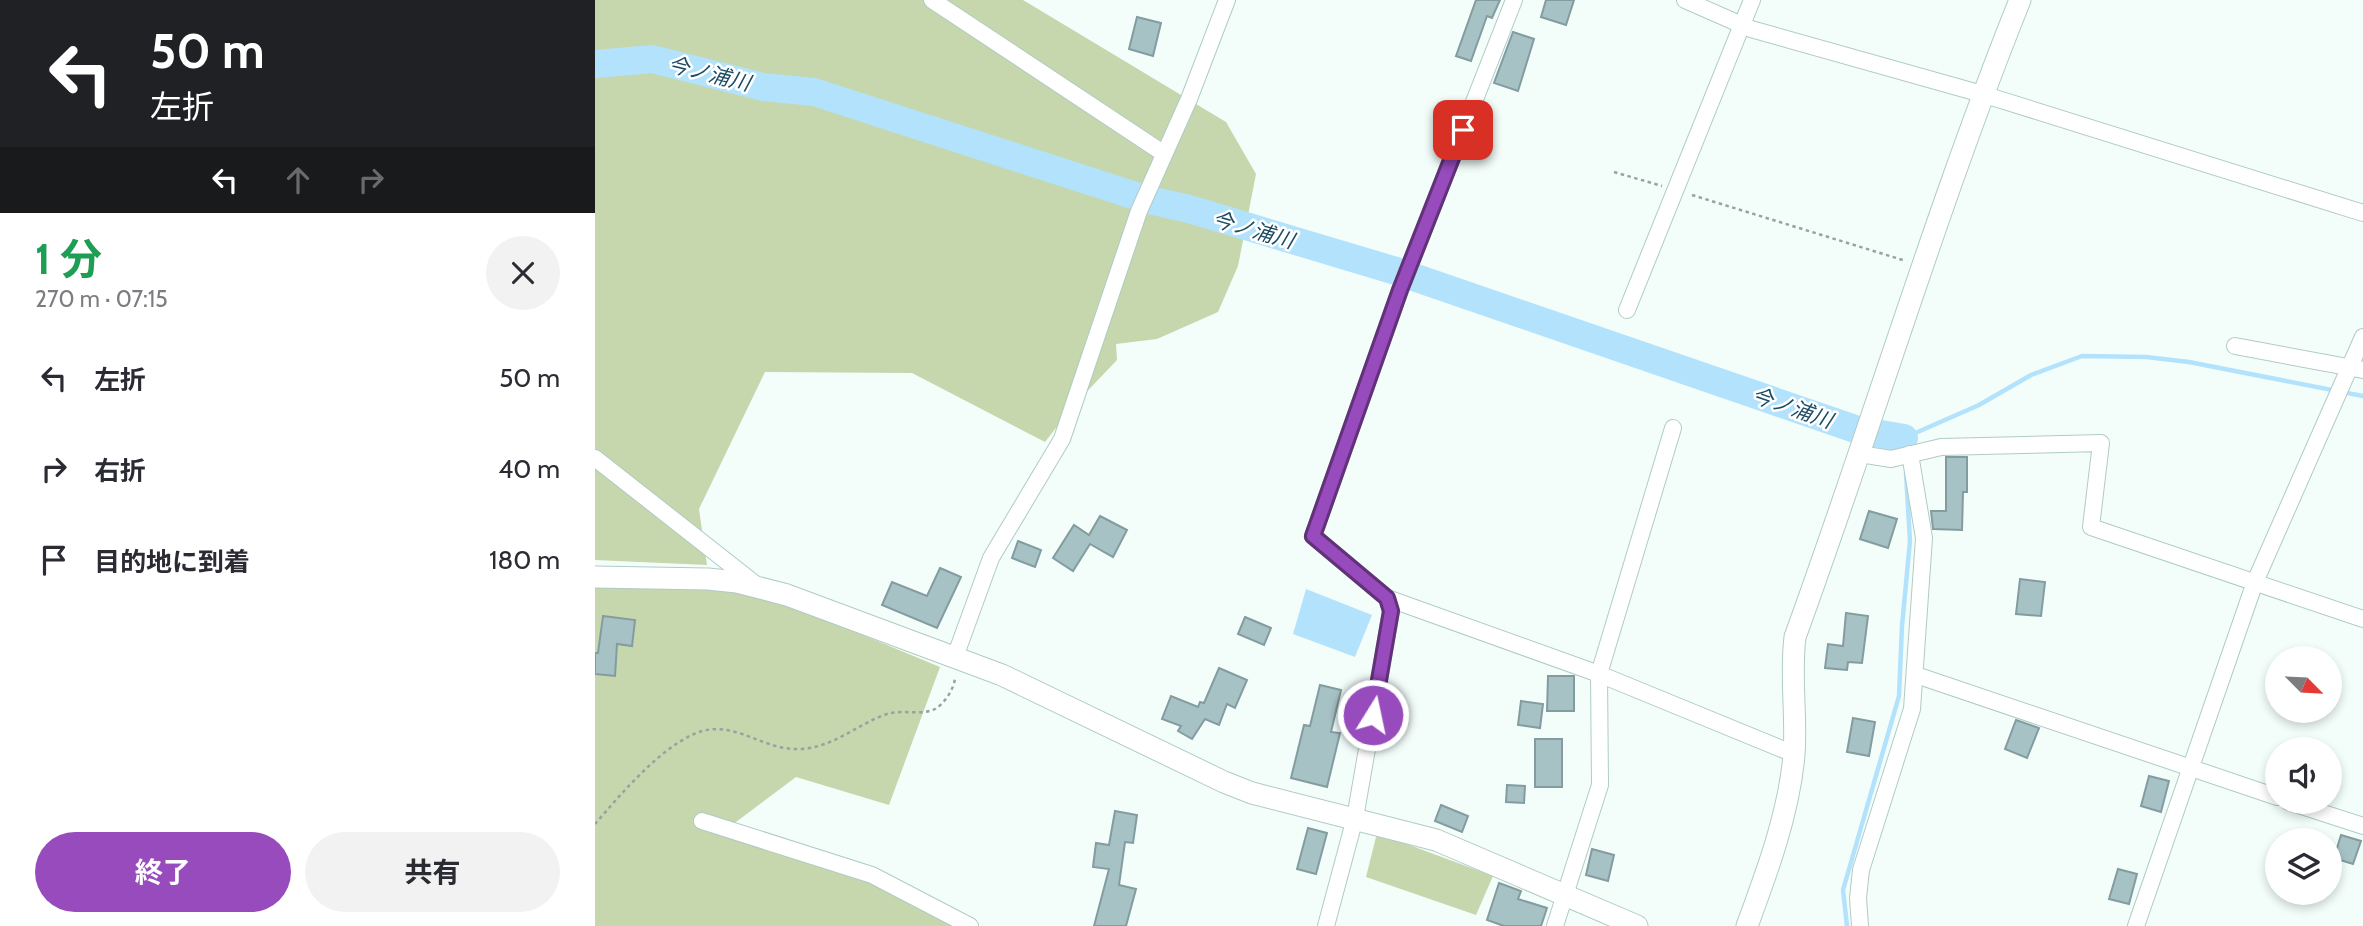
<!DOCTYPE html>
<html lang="ja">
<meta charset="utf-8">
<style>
:root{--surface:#fff;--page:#f2f2f3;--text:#2b2b33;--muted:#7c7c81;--accent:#974bbc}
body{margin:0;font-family:Cabin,"Noto Sans JP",sans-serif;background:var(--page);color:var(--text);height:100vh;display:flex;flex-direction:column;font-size:26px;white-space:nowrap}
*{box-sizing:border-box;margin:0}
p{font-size:23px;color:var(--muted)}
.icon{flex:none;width:38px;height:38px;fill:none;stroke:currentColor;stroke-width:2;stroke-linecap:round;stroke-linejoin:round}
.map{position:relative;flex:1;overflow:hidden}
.drawer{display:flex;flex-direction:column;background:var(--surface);width:595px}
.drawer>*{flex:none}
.top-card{background:#202124;color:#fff;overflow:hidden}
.needle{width:46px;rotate:114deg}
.buttons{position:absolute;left:1670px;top:646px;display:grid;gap:14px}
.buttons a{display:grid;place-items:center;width:77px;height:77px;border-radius:50%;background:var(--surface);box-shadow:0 4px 10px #0003;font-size:35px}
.pin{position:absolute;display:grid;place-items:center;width:60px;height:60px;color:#fff;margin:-30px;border-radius:14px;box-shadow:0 4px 10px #0006}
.me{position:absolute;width:77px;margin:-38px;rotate:10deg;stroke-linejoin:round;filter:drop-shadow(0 0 5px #0008)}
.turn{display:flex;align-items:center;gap:24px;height:147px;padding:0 35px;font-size:32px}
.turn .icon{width:91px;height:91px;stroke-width:2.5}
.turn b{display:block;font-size:49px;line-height:60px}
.lanes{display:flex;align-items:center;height:66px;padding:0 35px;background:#0003;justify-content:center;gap:35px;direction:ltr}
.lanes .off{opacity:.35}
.round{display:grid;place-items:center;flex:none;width:74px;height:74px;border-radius:37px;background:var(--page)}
.headline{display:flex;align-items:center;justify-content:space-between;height:119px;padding:0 35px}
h1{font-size:42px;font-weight:700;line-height:52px;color:#1e9e55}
.action{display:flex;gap:14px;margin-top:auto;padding:14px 35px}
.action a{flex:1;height:80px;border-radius:42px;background:var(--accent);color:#fff;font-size:28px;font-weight:700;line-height:80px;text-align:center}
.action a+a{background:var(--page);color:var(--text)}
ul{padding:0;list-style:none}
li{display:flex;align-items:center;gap:21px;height:91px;padding:0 35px}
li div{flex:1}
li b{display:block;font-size:26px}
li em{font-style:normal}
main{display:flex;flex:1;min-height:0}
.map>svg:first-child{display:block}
</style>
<main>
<section class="drawer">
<div class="top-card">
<div class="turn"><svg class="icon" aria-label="left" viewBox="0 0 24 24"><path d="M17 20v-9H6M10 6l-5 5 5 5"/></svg><div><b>50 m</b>左折</div></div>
<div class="lanes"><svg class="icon" aria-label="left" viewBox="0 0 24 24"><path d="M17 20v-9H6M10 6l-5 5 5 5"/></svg><svg class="icon off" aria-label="ahead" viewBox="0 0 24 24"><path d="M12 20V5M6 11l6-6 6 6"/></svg><svg class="icon off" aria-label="right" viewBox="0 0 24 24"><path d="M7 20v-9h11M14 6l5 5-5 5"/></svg></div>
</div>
<div class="headline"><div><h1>1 分</h1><p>270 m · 07:15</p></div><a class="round"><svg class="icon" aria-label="close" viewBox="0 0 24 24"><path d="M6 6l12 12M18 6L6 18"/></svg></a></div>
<ul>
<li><svg class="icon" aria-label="left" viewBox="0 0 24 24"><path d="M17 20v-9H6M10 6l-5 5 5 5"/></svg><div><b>左折</b></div><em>50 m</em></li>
<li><svg class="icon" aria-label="right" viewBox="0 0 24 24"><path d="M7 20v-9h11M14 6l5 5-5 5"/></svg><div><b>右折</b></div><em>40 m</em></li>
<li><svg class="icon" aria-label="arrive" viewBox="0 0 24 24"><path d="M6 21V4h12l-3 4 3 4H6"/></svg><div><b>目的地に到着</b></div><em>180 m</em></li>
</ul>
<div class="action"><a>終了</a><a>共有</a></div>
</section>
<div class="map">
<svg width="1768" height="926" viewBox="0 0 1768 926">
<rect width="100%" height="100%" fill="#f3fefb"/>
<g fill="#c6d6ad">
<polygon points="0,0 428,0 631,122 661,174 643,266 623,312 562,339 521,344 522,360 478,406 450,442 317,373 170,372 104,509 112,565 0,560"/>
<polygon points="61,578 174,596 345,667 294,805 201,777 133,828 277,875 375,926 0,926 0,583"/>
<polygon points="782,833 898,876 881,915 771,877"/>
</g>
<polygon fill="#b3e2fc" points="711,589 777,615 760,657 698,634"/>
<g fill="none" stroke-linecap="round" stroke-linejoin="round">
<g stroke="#b3e2fc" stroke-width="4.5">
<polyline points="1309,451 1309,438 1384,405 1436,375 1487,356 1551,357 1594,362 1768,396"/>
<polyline points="1252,926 1248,890 1304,696 1307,626 1315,541 1311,473"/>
</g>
<polyline stroke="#b3e2fc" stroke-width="28" points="0,64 57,59 168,87 219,92 550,199 594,209 801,271 1263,430 1309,438"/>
</g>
<g fill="#a7c2c5" stroke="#829ca0" stroke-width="2">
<polygon points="881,0 905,0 897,18 892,16 876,61 861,56"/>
<polygon points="951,0 979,0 971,25 946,17"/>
<polygon points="542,17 566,23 558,56 534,49"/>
<polygon points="918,32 939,39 923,91 899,83"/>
<polygon points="1351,457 1372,457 1372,492 1368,492 1367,530 1338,529 1336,511 1351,511"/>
<polygon points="1274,511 1302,519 1293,548 1265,539"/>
<polygon points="505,516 532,530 518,557 495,544 478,571 458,558 479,525 494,535"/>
<polygon points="423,541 446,550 440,567 417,558"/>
<polygon points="345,568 366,577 342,628 287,605 297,582 332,596"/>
<polygon points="1425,579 1450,582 1446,616 1421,614"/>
<polygon points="1251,613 1273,616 1267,663 1253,662 1252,670 1230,668 1233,644 1248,646"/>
<polygon points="8,616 40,620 37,646 22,644 20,676 0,674 0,653 3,653"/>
<polygon points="650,617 676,628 669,645 643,634"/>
<polygon points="624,668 652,680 640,708 632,704 624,725 610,719 597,739 583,731 586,726 567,719 576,696 603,707 605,702 609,703"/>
<polygon points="953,676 979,676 979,711 952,711"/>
<polygon points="725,685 746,690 736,732 745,733 732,787 696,778 709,725 715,726"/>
<polygon points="926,701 948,704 945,728 923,725"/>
<polygon points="1258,718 1280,722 1274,756 1252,752"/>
<polygon points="1421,720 1444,728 1432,758 1410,749"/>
<rect x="940" y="739" width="27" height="48"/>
<polygon points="1554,776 1574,781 1566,812 1546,806"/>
<polygon points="912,785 930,786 929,803 911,802"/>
<polygon points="846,805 873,816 867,832 840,821"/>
<polygon points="520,811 542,815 538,843 530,842 524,885 541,889 531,926 499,926 514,869 498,867 501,843 514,845"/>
<polygon points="713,828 732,833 721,874 702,869"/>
<polygon points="1746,835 1766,841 1758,864 1739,858"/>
<polygon points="997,849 1019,855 1013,881 991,875"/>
<polygon points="1523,869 1542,874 1534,904 1514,899"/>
<polygon points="904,883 926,891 923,899 952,908 946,926 909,926 892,920"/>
</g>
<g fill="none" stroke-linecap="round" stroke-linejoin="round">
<defs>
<g id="street">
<polyline points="337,0 568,153"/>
<polyline points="1090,0 1156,29 1387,94 1768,213"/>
<polyline points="1032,310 1157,0"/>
<polyline points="1640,346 1768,370"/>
<polyline points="1265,454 1296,459 1346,447 1506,443 1496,527 1768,619"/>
<polyline points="0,458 159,583"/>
<polyline points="792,598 1004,674 1199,754"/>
<polyline points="360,657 396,558 467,439 544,211 594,99 632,0"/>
<polyline points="1321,675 1682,797"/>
<polyline points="1694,802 1768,826"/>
<polyline points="107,821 277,875 375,926"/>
<polyline points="731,926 760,818 796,611 792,598 718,536 805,290 919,0"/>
<polyline points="960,926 1005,785 1004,674 1078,428"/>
<polyline points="1265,926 1263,898 1266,870 1317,709 1329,538 1315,454"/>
<polyline points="1541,926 1660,582 1768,337"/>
</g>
<g id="secondary">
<polyline points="0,577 113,579 142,582 192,595 407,675 629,782 657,793 841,840 1042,926"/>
<path d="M1152 926C1172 872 1194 813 1199 755 1202 716 1195 677 1200 637 1277 426 1341 209 1425 0"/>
</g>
</defs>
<use href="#street" stroke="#b1cbc4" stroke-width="18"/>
<use href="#secondary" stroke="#b1cbc4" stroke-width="23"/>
<g stroke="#98a3a0" stroke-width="2.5" stroke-dasharray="3.5 3.5" stroke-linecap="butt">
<polyline points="1019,172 1067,186"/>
<polyline points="1097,195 1311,261"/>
<path d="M0 824C26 794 63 750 99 734 137 717 166 750 203 749 237 749 262 724 292 714 307 709 326 716 340 709 350 703 359 689 360 678"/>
</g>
<use href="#street" stroke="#fff" stroke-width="16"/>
<use href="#secondary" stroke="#fff" stroke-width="21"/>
</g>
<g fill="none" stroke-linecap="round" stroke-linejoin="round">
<defs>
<polyline id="route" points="778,715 796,611 792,598 718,536 805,290 868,130"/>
</defs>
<use href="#route" stroke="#62317a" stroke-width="18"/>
<use href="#route" stroke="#974bbc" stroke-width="12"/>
</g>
<g text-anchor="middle" stroke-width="5" stroke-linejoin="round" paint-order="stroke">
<g font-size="21" font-style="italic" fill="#1c4b62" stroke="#fff">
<text transform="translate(114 74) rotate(14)" y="7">今ノ浦川</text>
<text transform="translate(658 230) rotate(16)" y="7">今ノ浦川</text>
<text transform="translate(1197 408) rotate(19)" y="7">今ノ浦川</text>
</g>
</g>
</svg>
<div class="buttons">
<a><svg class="needle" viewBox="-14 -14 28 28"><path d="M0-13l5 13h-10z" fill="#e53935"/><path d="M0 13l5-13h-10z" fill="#7c7c81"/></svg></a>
<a><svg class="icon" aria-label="sound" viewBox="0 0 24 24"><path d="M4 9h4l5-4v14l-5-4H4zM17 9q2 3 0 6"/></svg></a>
<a><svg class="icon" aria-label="layers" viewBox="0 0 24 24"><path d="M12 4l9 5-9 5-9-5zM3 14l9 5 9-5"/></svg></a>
</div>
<div class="pin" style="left:868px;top:130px;background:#d93025"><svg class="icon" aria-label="arrive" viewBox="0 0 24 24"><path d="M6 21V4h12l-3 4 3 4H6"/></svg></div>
<svg class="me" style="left:778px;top:715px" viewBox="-20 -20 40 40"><circle r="17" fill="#974bbc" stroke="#fff" stroke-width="3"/><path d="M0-11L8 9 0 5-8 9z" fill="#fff"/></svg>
</div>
</main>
